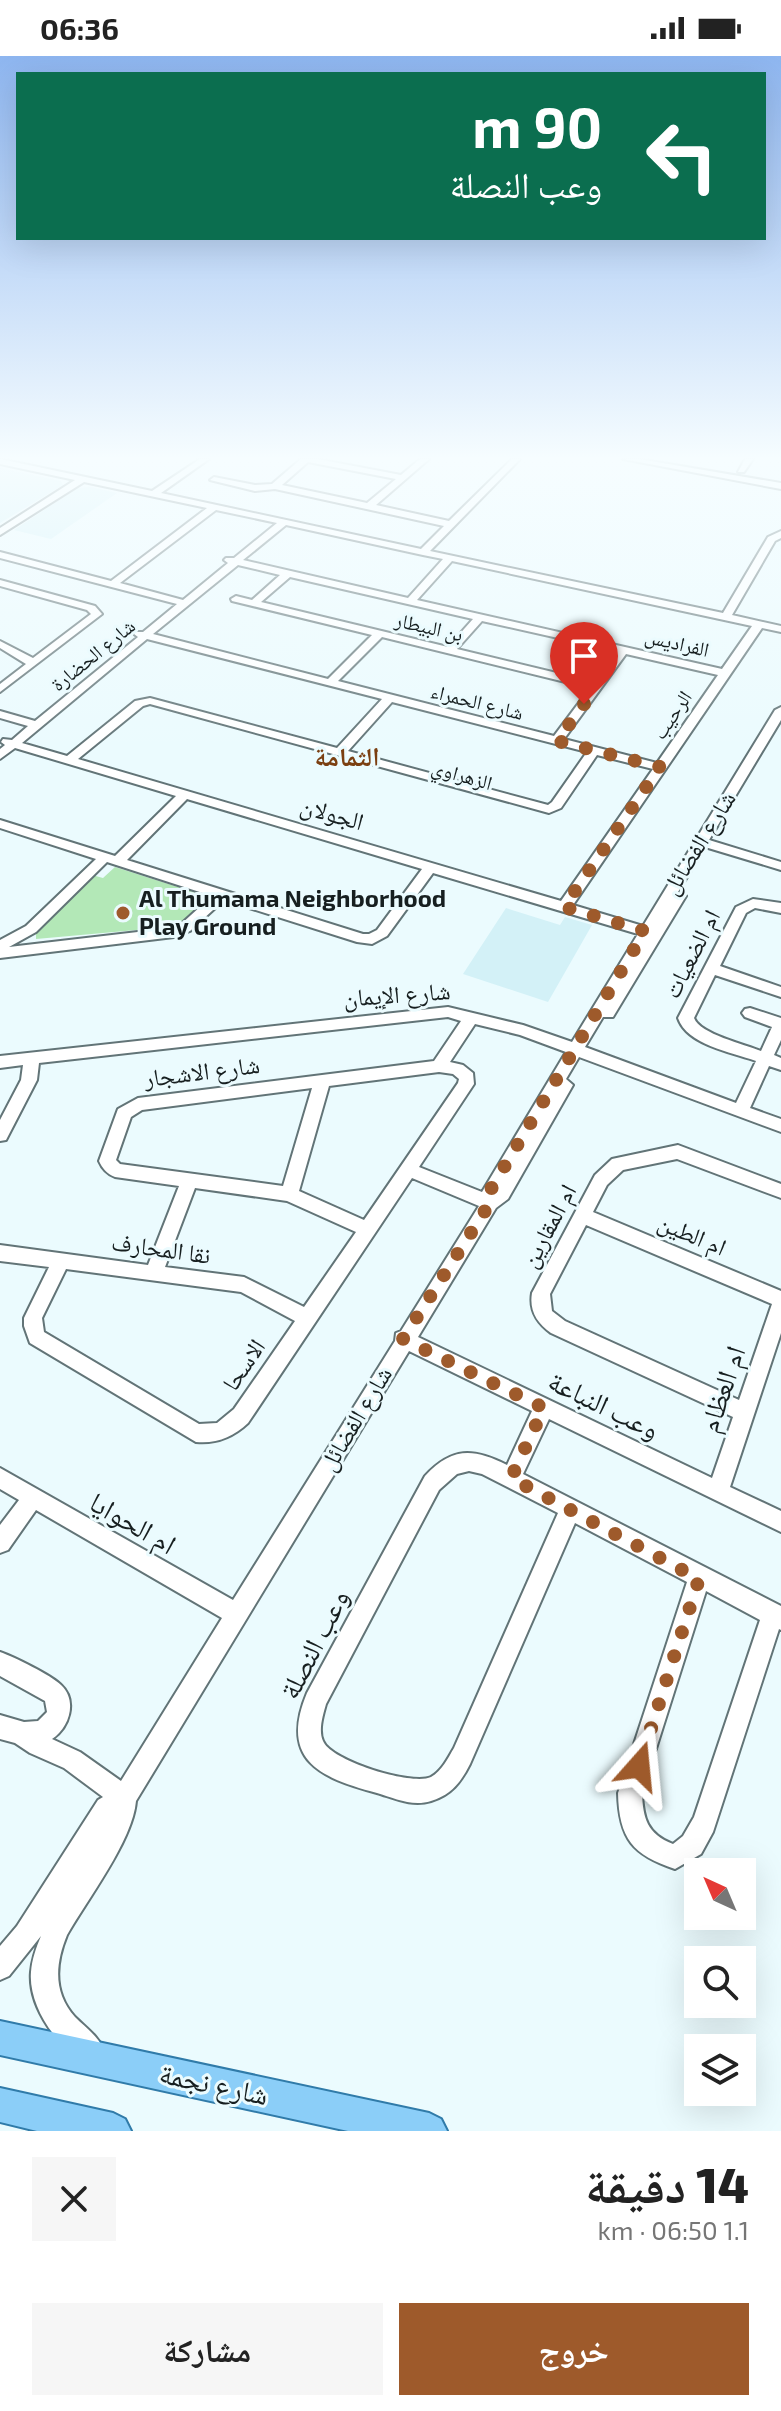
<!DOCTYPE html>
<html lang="ar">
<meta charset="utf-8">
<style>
:root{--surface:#fff;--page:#f6f6f6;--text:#222;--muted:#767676;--accent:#9e5a2b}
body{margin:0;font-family:"Exo 2","Noto Naskh Arabic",sans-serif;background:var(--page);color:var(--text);direction:rtl;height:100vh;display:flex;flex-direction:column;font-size:30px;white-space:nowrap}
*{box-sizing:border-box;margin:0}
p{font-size:26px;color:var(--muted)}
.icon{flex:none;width:44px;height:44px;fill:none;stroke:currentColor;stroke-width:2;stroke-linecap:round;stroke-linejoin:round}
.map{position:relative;height:2075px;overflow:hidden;direction:ltr}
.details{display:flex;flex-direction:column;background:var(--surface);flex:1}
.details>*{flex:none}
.guide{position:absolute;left:16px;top:16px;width:750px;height:168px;border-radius:0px;box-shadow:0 8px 32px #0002;direction:rtl;background:#0b6e4f;color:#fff;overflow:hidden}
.needle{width:52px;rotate:316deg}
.fabs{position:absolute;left:684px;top:1802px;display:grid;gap:16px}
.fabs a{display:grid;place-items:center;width:72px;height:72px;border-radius:0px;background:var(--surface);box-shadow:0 8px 32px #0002;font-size:40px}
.pin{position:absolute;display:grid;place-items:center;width:68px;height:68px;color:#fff;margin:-82px -34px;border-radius:50% 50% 50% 0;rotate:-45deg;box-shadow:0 0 8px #0007}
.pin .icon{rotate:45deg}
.me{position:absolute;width:88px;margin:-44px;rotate:18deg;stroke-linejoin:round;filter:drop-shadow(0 0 6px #0008)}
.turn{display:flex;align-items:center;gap:28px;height:168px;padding:0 32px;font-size:36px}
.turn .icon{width:104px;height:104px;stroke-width:2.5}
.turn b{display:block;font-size:56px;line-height:68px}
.round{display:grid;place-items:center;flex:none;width:84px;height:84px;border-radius:0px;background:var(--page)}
.summary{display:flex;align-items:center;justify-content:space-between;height:136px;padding:0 32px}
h1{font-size:48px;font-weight:800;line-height:60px}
.action{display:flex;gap:16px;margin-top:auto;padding:16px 32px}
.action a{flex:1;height:92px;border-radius:0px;background:var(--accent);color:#fff;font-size:32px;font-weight:800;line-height:92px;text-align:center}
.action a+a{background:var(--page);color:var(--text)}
.status{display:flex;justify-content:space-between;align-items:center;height:56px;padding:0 40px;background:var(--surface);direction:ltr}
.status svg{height:22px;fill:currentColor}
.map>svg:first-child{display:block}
</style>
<div class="status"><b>06:36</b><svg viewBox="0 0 49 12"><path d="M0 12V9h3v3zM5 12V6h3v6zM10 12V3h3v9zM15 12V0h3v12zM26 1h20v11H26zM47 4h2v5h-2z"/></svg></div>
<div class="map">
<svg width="781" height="2075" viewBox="0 0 781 2075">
<rect width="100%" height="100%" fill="#ebfbfe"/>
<g fill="#d3f1f7">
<polygon points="0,412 61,425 63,429 0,467"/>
<polygon points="90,431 117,437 51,483 14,474 77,432"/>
<polygon points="506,852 560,869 565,861 592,869 548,946 463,918"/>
</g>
<polygon fill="#b3e8b7" points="115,811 203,839 206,844 181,870 36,883 36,874 92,819 103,822"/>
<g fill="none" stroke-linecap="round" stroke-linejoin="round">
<defs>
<g id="minor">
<path d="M0 403 152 435 200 403H209L161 437 421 493 444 470 275 433 255 435 210 424 214 421 255 429 272 428 301 403H317L401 419 420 403H429L376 449 449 465 512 403H520L430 495 723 557 768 481 781 475V482L775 485 732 559 781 570V576L762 572 573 849 643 870 775 654 781 651V664L709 784 781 806V814L705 791 678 836 686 840 613 961H603L585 991 736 1047 756 1005C731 996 687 989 678 962L736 851 753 843 781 847V857L755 852 746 857 720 910 781 931V941L715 919 694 962C700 978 744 988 761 995L772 971 745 961 742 957 745 953 750 952 781 962V984L774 999 781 1002V1014L769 1010 750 1052 781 1063V1076L579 1001 566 1023 573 1029 508 1143 496 1152 418 1281 712 1422 733 1361 551 1277C537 1267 529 1255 532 1237L595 1119 612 1103 678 1089 781 1128V1142L677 1103 623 1114 607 1129 593 1156 781 1235V1277L730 1431 781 1455V1476L549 1363 523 1418 781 1550V1574L779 1573 713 1776 701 1798 675 1813C633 1799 619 1783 618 1737L687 1526 575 1467 470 1708C461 1726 451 1739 431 1745 412 1751 394 1742 377 1737 320 1722 279 1704 307 1637L425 1420C452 1391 473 1392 507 1409L532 1355 409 1295 136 1745C133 1784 87 1844 67 1879 55 1908 53 1937 75 1961 86 1972 98 1980 104 1994L100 2004 90 2008C59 1995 28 1951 31 1916 32 1903 36 1892 41 1880L9 1920 0 1924V1890L17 1870 98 1744 103 1741 64 1712 30 1697 15 1687 0 1683V1659L24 1666 38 1665 47 1656 45 1645 0 1620V1596C14 1601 51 1619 61 1629 78 1645 69 1672 52 1683L80 1696 121 1725 222 1562 36 1454 8 1494 0 1497V1469L19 1444 0 1433V1412L233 1544 395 1285 396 1277 401 1275 479 1150 412 1122 248 1367C233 1381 217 1388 196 1386L30 1287 24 1270V1262L49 1211 0 1205V1189L148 1209 179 1130 115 1121C107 1118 102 1112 99 1105L118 1053 138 1042 434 1005 461 965 448 961 39 1007 37 1024 6 1084 0 1085V1064L21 1024 23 1009 0 1012V1000L448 951 523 969 572 986 638 878 433 817 387 880 372 888 357 886 224 844 190 875 174 881 0 902V884L26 870 96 803 0 772V764L115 800 176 740 15 692 0 703V693L5 689 1 686 3 683 12 684 28 670 0 662V655L35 665 138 581 134 578 135 576H143L177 548 0 502V496L111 525 207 452 84 426 0 479V472L75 424 0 408ZM308 406 396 423 367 447 282 429ZM216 454 277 467 234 502H226L224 504 228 507 183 544 120 527ZM286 469 423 499 443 503 408 542 243 504ZM452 505 752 570 722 613 417 544ZM238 509 280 519 252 544 236 540 231 543 232 545 372 579 328 623 153 578ZM290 521 473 563 448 591 261 546ZM482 565 616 595 594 626 457 593ZM382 581 590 632 554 680 338 625ZM147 583 382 643 337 692 150 642 135 645 67 700 22 687ZM626 598 718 619 657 707 564 683ZM392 646 587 696 552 746 548 749 348 695ZM150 648 549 757 561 752 597 699 653 713 561 845 78 703 143 650ZM187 743 422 813 377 874 369 878H363L127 804ZM107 806 212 840 180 869 172 872 9 891 36 876ZM475 968 520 979 566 996 482 1136 419 1111 474 1028 473 1017 463 1009 450 1006ZM439 1016 453 1018 459 1023 458 1027 364 1164 299 1135 329 1030ZM312 1032 283 1130 120 1108 116 1104 131 1061 142 1054ZM195 1132 287 1145 356 1176 304 1251 244 1221 165 1211ZM586 1169 772 1248 739 1344 565 1265 552 1255 550 1238ZM66 1213 241 1236 295 1265 234 1353 217 1367 199 1368 44 1276 42 1262ZM469 1415 482 1418 558 1457 454 1692C448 1702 442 1715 431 1721 412 1730 331 1705 323 1685 318 1674 323 1659 326 1648L439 1434 457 1418ZM706 1535 760 1564 694 1761 683 1780 673 1788C647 1778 643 1762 642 1737Z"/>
<polygon points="623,403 639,403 781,427 781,433"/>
<polygon points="745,403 753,403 744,416 738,416"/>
<polygon points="0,524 95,550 102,558 0,636 0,628 26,608 0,592 0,585 33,602 91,558 87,554 0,530"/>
</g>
<g id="major">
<polygon points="0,1965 429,2057 441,2063 447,2075 348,2075 0,1999"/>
<polygon points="0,2032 113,2057 125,2063 131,2075 37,2075 0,2066"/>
</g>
</defs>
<use href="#minor" stroke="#627477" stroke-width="4"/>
<use href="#major" stroke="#307ba9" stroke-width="4"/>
<use href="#minor" fill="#fff" fill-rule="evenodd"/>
<use href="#major" fill="#8bcef8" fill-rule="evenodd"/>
</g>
<linearGradient id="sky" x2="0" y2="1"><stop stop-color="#8eb6f0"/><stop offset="0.58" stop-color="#f6fdff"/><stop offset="1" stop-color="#f6fdff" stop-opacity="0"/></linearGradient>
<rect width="781" height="693" fill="url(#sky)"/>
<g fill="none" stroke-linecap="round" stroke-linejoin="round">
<polyline stroke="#9e5a2b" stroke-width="14" stroke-dasharray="0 25.2" points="584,648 557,685 660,711 564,851 645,875 491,1133 490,1147 403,1283 544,1352 511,1422 699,1523 639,1710"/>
</g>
<circle fill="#9e5a2b" stroke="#ebfbfe" stroke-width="3" cx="123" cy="857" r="8"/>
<g text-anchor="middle" stroke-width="6" stroke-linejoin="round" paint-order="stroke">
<g font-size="20" fill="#171f20" stroke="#ebfbfe">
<text transform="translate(429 571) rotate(13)" y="7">بن البيطار</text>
<text transform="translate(677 587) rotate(13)" y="7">الفراديس</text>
<text transform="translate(93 599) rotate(-39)" y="7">شارع الحضارة</text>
<text transform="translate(477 646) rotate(14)" y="7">شارع الحمراء</text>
<text transform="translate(672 659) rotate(-56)" y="7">الرحيب</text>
<text transform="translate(462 719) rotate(16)" y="7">الزهراوي</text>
</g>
<g font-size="24" fill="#171f20" stroke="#ebfbfe">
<text transform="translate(332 758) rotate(16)" y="8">الجولان</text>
<text transform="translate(699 787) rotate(-58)" y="8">شارع الفضائل</text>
<text transform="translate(692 898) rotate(-63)" y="8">ام الضعيات</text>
<text transform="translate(397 939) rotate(-4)" y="8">شارع الإيمان</text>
<text transform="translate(202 1016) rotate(-7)" y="8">شارع الاشجار</text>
<text transform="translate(549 1170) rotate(-62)" y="8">ام المقارين</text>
<text transform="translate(692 1179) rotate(23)" y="8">ام الطين</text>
<text transform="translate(161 1193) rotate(8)" y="8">نقا المحارف</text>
<text transform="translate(244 1309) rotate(-56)" y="8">الاسحا</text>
<text transform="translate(356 1363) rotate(-59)" y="8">شارع الفضائل</text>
</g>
<g font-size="24" font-weight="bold" fill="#171f20" stroke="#ebfbfe" text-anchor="start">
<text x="139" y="851">Al Thumama Neighborhood<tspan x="139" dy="28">Play Ground</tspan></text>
</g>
<g font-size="26" font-weight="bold" fill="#7b3f11" stroke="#ebfbfe">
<text x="347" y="710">الثمامة</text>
</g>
<g font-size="28" fill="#171f20" stroke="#ebfbfe">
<text transform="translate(722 1333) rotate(-71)" y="10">ام العظام</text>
<text transform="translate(604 1349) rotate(26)" y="10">وعب النباعة</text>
<text transform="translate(133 1467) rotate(30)" y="10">ام الحوايا</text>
<text transform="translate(314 1588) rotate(-63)" y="10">وعب النصلة</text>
<text transform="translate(214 2028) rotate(12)" y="10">شارع نجمة</text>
</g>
</g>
</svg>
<div class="fabs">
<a><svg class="needle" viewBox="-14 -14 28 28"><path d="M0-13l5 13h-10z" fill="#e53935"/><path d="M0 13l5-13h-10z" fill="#767676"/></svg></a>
<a><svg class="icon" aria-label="search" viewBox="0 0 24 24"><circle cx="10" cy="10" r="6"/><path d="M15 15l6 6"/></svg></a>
<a><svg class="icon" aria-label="layers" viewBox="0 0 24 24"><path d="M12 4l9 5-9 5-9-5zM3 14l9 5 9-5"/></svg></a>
</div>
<div class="pin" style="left:584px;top:648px;background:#d93025"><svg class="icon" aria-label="arrive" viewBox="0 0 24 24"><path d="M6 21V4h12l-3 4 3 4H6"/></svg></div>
<svg class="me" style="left:639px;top:1710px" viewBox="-20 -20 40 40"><path d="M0-17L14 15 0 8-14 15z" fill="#9e5a2b" stroke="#fff" stroke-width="4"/></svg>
<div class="guide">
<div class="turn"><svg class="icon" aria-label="left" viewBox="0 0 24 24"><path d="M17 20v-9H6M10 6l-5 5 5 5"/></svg><div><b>90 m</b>وعب النصلة</div></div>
</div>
</div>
<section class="details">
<div class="summary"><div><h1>14 دقيقة</h1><p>1.1 km · 06:50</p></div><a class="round"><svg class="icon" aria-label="close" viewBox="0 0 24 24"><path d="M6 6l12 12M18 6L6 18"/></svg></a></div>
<div class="action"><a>خروج</a><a>مشاركة</a></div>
</section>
